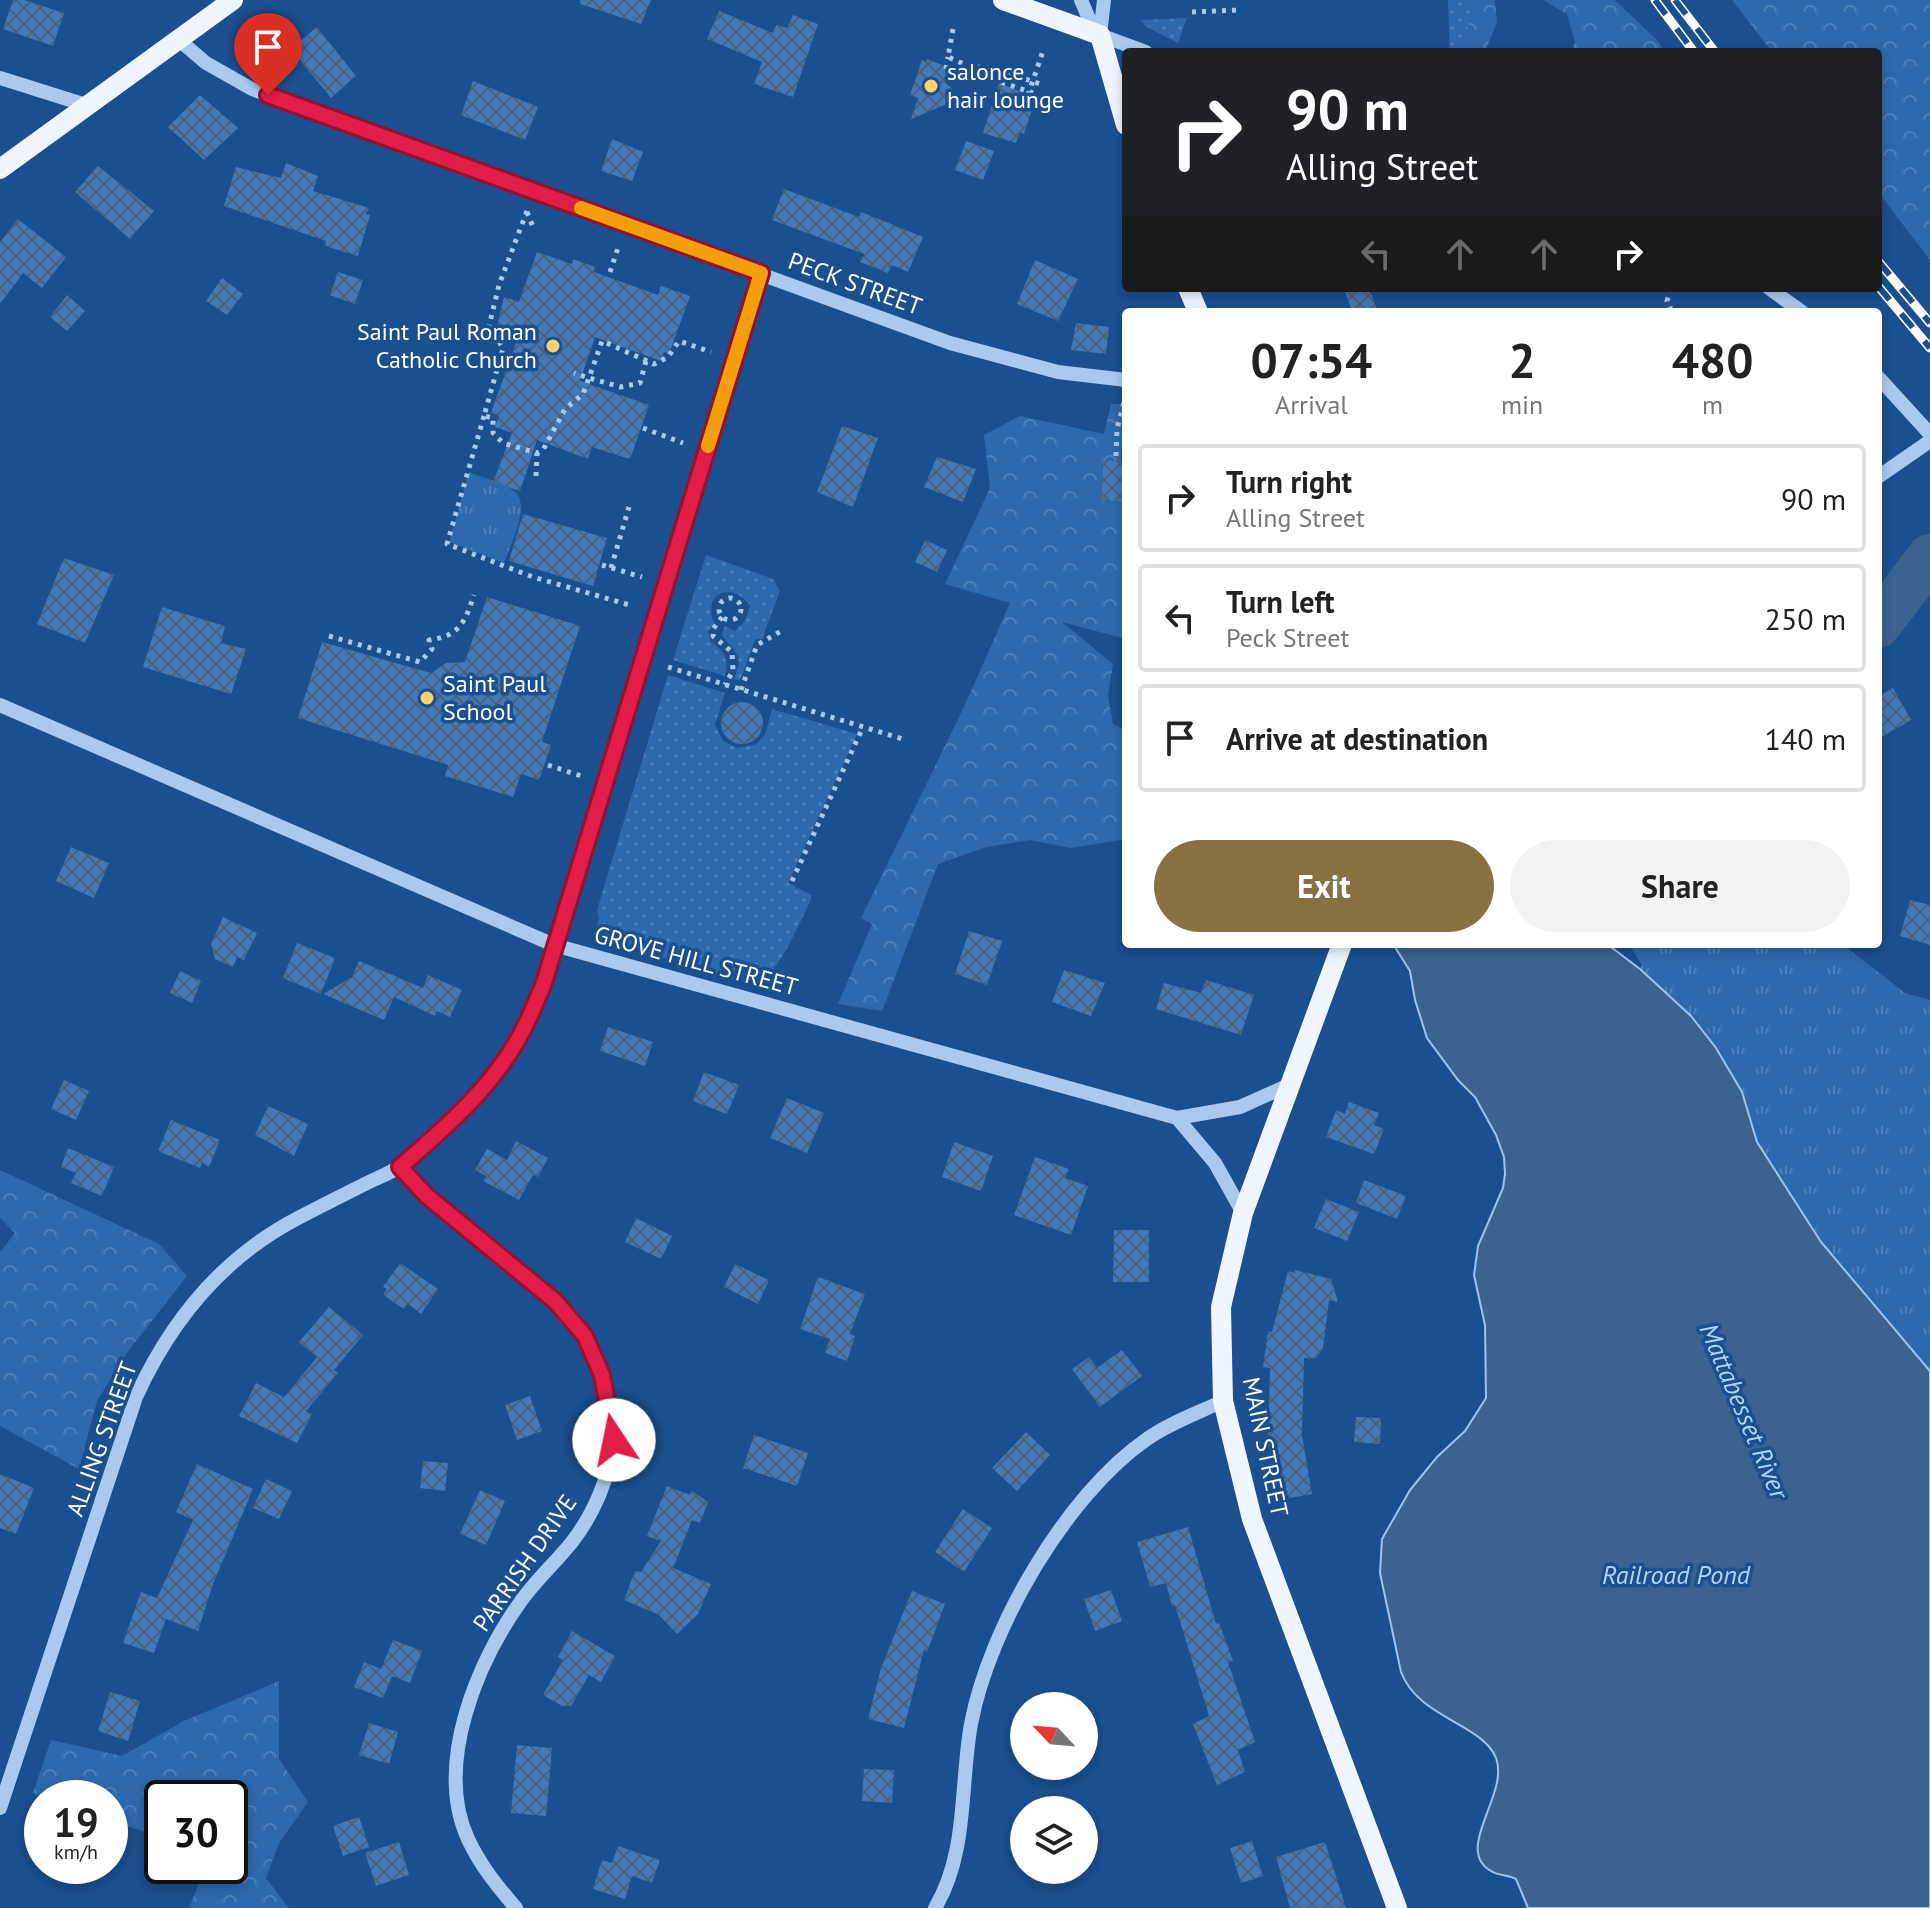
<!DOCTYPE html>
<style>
:root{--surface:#fff;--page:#f2f2f2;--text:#222;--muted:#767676;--line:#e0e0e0;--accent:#857141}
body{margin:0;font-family:"PT Sans",sans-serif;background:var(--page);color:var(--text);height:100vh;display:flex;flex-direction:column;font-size:30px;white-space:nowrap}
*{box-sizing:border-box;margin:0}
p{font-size:26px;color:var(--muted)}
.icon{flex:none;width:44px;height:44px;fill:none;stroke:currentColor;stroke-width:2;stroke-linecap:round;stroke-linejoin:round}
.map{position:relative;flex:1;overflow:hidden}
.panel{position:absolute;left:1122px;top:308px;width:760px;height:640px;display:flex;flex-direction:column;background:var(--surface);border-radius:8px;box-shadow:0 4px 12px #0003}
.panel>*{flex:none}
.hud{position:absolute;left:1122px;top:48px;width:760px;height:244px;border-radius:8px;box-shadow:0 4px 12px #0003;background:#202124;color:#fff;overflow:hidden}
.needle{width:52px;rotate:296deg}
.buttons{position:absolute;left:1010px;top:1692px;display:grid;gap:16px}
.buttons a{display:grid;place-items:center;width:88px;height:88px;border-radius:50%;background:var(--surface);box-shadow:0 4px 12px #0003;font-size:40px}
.speed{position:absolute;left:24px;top:1780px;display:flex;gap:16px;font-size:40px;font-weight:700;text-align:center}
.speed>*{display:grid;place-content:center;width:104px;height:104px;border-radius:50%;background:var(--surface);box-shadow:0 4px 12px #0003;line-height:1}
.speed small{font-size:20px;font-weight:400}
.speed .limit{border:4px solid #111;border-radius:12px;background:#fff;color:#111}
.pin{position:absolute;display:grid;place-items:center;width:68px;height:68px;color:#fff;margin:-82px -34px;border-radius:50% 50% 50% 0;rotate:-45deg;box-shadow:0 0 8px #0007}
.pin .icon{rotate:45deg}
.me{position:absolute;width:88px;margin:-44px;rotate:349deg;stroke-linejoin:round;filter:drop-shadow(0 0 6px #0008)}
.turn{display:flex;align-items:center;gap:28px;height:168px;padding:0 32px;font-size:36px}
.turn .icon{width:104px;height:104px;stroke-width:2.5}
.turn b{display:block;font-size:56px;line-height:68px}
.lanes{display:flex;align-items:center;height:76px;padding:0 32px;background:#0003;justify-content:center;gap:40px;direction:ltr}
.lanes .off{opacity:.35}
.eta{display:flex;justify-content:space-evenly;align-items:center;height:136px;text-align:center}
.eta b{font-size:48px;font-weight:600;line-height:56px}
.primary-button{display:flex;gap:16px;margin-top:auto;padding:16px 32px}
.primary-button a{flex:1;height:92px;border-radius:48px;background:var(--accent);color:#fff;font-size:32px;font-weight:600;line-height:92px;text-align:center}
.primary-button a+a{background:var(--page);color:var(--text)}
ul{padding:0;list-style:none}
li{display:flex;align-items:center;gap:24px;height:108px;margin:0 16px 12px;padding:0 16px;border:4px solid var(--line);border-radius:8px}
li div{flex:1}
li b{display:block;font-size:30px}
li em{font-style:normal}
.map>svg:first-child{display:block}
</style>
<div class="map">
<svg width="1930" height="1908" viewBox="0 0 1930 1908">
<defs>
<pattern id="grass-dots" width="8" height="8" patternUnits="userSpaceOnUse" patternTransform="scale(2)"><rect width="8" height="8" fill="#2e69ad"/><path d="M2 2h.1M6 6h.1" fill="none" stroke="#4d80b9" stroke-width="1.8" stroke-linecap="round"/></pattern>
<pattern id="forest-crowns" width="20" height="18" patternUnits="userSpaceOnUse" patternTransform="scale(2)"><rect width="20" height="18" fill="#2e69ad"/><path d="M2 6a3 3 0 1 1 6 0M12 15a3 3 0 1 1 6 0" fill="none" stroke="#4d80b9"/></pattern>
<pattern id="park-tufts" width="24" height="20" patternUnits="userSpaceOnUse" patternTransform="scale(2)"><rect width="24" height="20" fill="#2e69ad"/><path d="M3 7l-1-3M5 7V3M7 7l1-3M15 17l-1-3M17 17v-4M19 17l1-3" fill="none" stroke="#4d80b9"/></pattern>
<pattern id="building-cross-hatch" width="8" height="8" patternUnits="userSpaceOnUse" patternTransform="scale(2)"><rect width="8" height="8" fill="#4478b7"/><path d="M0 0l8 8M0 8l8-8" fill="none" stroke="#486282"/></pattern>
</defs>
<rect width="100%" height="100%" fill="#1b4f8f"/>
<g fill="url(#grass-dots)">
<polygon points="1448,0 1474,0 1463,52 1450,52"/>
<polygon points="1187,18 1178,43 1145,26 1141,20"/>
<path d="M706 555 773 579 780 591 762 639H755L740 681 734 679C745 653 735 654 722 635L725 626 735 631 745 621 750 605C731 581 702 592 714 623L708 632 711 642C725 652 729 659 725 676L673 660Z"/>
<path d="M668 675 725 693 715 725 723 741 737 748 755 745 765 735 772 709 857 734 788 883 811 895V900C799 923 778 979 752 985L593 936 599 919 597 910Z"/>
</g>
<g fill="url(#forest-crowns)">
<polygon points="1474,0 1495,0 1497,22 1485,52 1463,52"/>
<polygon points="1543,0 1615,0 1658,41 1665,52 1571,52 1575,42 1567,14"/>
<polygon points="1732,0 1930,0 1930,260 1878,192 1878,52 1772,52"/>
<polygon points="1111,404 1126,404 1126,428 1123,429 1121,461 1103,461 1101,500 1126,502 1126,639 1062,622 1113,664 1108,695 1113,724 1126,731 1126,839 1071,848 1030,840 987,847 938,864 882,1011 838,1004 872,924 861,918 964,707 1010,603 945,584 990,488 984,435 1020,416 1104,434"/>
<polygon points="0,1170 159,1244 187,1276 129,1350 97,1401 79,1469 0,1426 0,1252 15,1233 0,1218"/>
<polygon points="279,1681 279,1759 308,1802 279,1843 266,1878 289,1908 189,1908 203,1873 197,1866 230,1866 230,1798 162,1798 162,1838 110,1820 110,1798 48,1798 33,1793 51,1740 122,1756 184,1721"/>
</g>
<g fill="url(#park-tufts)">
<path d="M469 472C482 478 504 482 515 492 531 505 510 546 504 563L449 542Z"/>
<polygon points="1629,944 1842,944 1905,993 1930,1000 1930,1371 1821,1242 1757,1142 1742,1092 1716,1048 1691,1016 1640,969 1642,965"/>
</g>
<path fill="#3c6290" stroke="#9cc4f0" stroke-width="2" d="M1393 944H1607L1640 969 1691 1016 1716 1048 1742 1092 1757 1142 1821 1242 1930 1371V1908H1528L1516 1879C1509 1875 1500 1876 1493 1872 1451 1851 1510 1795 1496 1758 1483 1724 1418 1718 1401 1672L1380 1573 1382 1539 1410 1490 1437 1457 1465 1431 1486 1398 1485 1325 1474 1275 1478 1246 1503 1188 1505 1174 1504 1157 1496 1135 1475 1097 1458 1080 1427 1038 1415 1000 1410 971Z"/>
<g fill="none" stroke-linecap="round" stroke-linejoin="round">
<polyline stroke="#3c6290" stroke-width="46" points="1878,625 1930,557"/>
</g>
<g fill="url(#building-cross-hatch)">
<polygon points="13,0 24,0 64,13 53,46 3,29"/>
<polygon points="580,0 651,0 641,24 580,4"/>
<polygon points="719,11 773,33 776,25 787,28 793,15 818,24 793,97 754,84 762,62 707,39"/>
<polygon points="317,27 356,76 331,98 291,49"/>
<polygon points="927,59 950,68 945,82 954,90 949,103 911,119 918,98 910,95 922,60 926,62"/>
<polygon points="473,81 538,107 525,140 461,115"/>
<polygon points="999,83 1036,98 1024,134 1020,132 1016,143 983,133"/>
<polygon points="200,95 238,128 204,160 168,127"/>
<polygon points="612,139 643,152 632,181 601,171"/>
<polygon points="966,141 994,151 983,180 955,170"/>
<polygon points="286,163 318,176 313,191 369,208 366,214 370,215 358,256 325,246 326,241 224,206 236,167 281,178"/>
<polygon points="98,166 154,211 130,239 75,192"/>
<polygon points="784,189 859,217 861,212 923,237 908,272 892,265 888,273 860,262 864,254 772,220"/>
<polygon points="18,219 66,257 42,288 23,273 0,304 0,242"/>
<polygon points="537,252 572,264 573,259 595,267 594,272 658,295 661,286 690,296 669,354 664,352 661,361 595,337 580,381 649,405 630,459 592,447 588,459 537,440 520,491 493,482 512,433 495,427 499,416 491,413 517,340 503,334 504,329 497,327 504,297 519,302"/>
<polygon points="1035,260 1078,279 1058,321 1017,304"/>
<polygon points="338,272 363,280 355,304 330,295"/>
<polygon points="222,278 243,294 227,315 206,301"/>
<polygon points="1344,288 1369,288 1378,312 1352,312"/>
<polygon points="67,295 85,311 67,331 50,317"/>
<polygon points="1076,323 1109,327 1106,354 1071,350"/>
<polygon points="842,426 878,438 853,507 817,492"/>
<polygon points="937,457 976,469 963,502 924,487"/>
<polygon points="1103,460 1126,462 1126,502 1101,500"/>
<polygon points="523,514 607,538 593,586 509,561"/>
<polygon points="925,540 947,550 937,572 915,562"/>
<polygon points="64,558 114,575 85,643 37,624"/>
<polygon points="487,597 580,626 542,742 551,745 539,780 521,774 513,797 445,776 448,765 298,718 322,642 431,673 446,663 465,662"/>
<polygon points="162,607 225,626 221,643 246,649 231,694 143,667"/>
<polygon points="1893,688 1911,720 1878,739 1878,696"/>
<circle cx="742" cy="723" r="21"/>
<polygon points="71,847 109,863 94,898 56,881"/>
<polygon points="1910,900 1930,905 1930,945 1900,936"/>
<polygon points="223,917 257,933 244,960 237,957 233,967 215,959 211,944"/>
<polygon points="969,931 1002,941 987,985 955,974"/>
<polygon points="297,943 335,958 321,994 283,978"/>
<polygon points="359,961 423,988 428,975 462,990 450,1017 437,1011 435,1016 394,997 384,1020 323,994 352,977"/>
<polygon points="1064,970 1105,983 1091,1016 1052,1002"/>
<polygon points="180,971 201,981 192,1003 170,993"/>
<polygon points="1206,980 1254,995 1241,1035 1156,1009 1164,983 1201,993"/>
<polygon points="608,1027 653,1042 645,1066 600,1051"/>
<polygon points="704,1072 739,1085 727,1114 693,1101"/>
<polygon points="64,1080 89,1091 76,1120 51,1109"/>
<polygon points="787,1098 824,1113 807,1153 770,1138"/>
<polygon points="1349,1102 1379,1113 1374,1125 1384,1129 1374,1154 1326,1137 1336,1110 1345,1114"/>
<polygon points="268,1106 308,1124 294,1156 255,1135"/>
<polygon points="171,1120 220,1140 209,1167 202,1163 200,1168 158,1151"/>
<polygon points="516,1141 548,1158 538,1177 533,1175 519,1200 483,1181 486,1176 475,1170 487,1149 507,1160"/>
<polygon points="954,1142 993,1156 981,1191 942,1177"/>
<polygon points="68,1148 114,1167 102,1196 71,1183 76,1173 61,1167"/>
<polygon points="1035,1157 1069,1169 1065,1178 1088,1186 1071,1235 1014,1215"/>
<polygon points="1364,1180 1406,1196 1397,1219 1356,1203"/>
<polygon points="1326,1199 1359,1212 1347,1241 1314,1228"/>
<polygon points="636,1218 672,1236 661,1259 625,1242"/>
<polygon points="1114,1230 1149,1230 1149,1282 1113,1282"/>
<polygon points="400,1263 438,1289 421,1314 408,1304 404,1309 383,1295 387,1289 383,1287"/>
<polygon points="735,1264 769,1280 758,1304 724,1287"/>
<polygon points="1295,1270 1331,1279 1338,1302 1329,1300 1323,1349 1315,1359 1304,1358 1302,1435 1312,1494 1279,1500 1268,1435 1270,1368 1263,1367 1268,1331 1272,1332 1288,1271 1295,1273"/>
<polygon points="818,1277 865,1294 850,1334 855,1336 847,1361 825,1353 830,1339 800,1329"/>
<polygon points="329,1307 363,1335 334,1370 338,1373 306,1411 312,1414 297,1443 239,1416 256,1383 284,1397 317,1357 299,1342"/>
<polygon points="1122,1350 1142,1376 1100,1407 1072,1369 1089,1357 1097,1368"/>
<polygon points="530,1396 542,1431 517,1440 505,1405"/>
<polygon points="1356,1417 1381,1418 1380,1444 1354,1442"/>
<polygon points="1026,1432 1050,1455 1017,1491 992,1468"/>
<polygon points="754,1435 808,1453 797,1486 743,1468"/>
<polygon points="423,1461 448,1463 445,1491 420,1488"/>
<polygon points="197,1464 253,1489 213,1584 198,1631 166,1619 154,1653 123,1643 141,1592 157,1598 193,1520 176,1512"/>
<polygon points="0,1474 34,1488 16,1534 0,1528"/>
<polygon points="266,1479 292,1491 279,1519 253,1508"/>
<polygon points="667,1486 690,1495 692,1491 708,1502 700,1523 692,1520 673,1568 711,1584 698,1614 677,1634 659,1615 624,1600 635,1571 641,1572 661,1541 647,1536"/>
<polygon points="480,1490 505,1501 486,1545 460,1534"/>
<polygon points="963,1509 992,1528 964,1572 935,1552"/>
<polygon points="1188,1527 1216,1624 1219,1623 1233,1661 1228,1662 1255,1742 1238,1750 1245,1772 1217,1785 1193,1724 1209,1716 1175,1605 1172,1606 1166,1583 1150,1587 1137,1542"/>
<polygon points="1111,1590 1122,1621 1095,1631 1084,1599"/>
<polygon points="912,1591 945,1604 927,1652 924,1650 904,1728 868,1719 881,1668"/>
<polygon points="572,1631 615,1656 601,1682 589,1675 571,1706 562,1706 543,1695 563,1660 558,1657"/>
<polygon points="393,1640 422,1651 410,1683 392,1676 383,1698 354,1687 364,1662 381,1669"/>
<polygon points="110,1692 140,1701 128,1741 98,1731"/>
<polygon points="369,1723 398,1732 389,1764 359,1755"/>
<polygon points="517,1745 552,1748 546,1816 511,1813"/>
<polygon points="864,1769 894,1770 892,1803 862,1801"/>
<polygon points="359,1817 369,1847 343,1856 333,1826"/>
<polygon points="1252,1841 1263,1876 1241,1883 1230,1848"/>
<polygon points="399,1842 409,1875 376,1886 365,1853"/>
<polygon points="1325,1842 1346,1908 1290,1908 1276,1857"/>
<polygon points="618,1846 660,1860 652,1883 632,1876 625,1899 593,1889 602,1860 612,1863"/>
</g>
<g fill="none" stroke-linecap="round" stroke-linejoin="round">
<g stroke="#a9c9ee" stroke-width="5" stroke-dasharray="4 6" stroke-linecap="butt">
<polyline points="1192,12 1239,10"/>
<polyline points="953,29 948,57 968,66 996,69 1040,84"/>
<polyline points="946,69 948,57"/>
<polyline points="992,79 1033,93"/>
<polyline points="1028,95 1044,48"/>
<polyline points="527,211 499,285 489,326 503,348 484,416 493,418 493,433 503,443 537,453 543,450 565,409 583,394 589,378 574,373"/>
<polyline points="527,212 533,227"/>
<polyline points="610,272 619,245"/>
<polyline points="1671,288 1667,301 1672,312"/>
<polyline points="1748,312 1751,310"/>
<polyline points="646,361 640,383 621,387 589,378 602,341 654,364 668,357 679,341 711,352"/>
<polyline points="484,416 447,544 533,577 633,606"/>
<polyline points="643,428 683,443"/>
<polyline points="1116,456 1117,429 1125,399"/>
<polyline points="536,476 537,453"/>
<polyline points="602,565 642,577"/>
<polyline points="611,568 629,507"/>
<circle cx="730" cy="609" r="11"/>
<polyline points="722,617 713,629 713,636 732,652 733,671 725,685"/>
<path d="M329 636 420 662 432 649 429 640C460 636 465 622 474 595"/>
<polyline points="668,667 906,740"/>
<polyline points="741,690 757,645 783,630"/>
<polyline points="548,765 581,776"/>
<polyline points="792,881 863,727"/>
</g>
<g stroke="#a9c9ee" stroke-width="14">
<polyline points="1081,0 1089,19 1099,34"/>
<polyline points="1100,35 1146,52"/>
<polyline points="1100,35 1104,0"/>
<polyline points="179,40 206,63 252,89 950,343 1058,372 1126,380"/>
<polyline points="0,78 86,105"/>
<polyline points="1769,288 1802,312"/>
<polyline points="1878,377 1930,434"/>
<polyline points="1878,477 1930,441"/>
<polyline points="0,705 554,945 1177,1118 1215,1163 1243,1213"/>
<polyline points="1177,1118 1240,1107 1287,1086"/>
<path d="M400 1167C433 1203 470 1232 508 1263 535 1285 569 1307 586 1338 597 1359 616 1420 613 1442 610 1477 593 1515 572 1542 556 1562 536 1580 521 1601 477 1662 434 1765 468 1839 480 1865 497 1886 516 1908"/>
<path d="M0 1808 136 1397C171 1320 224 1256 300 1217 321 1206 343 1195 365 1184 377 1178 391 1173 402 1165 448 1130 491 1085 521 1036 530 1021 536 1002 543 986L761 273"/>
<path d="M935 1908C968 1853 960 1785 971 1724 989 1628 1066 1495 1147 1439 1169 1423 1198 1413 1223 1401"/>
</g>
<g stroke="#f0f6ff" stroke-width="20">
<polyline points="1003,0 1100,35 1126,125"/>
<polyline points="0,169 233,0"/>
<polyline points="1188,288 1198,312"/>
<polyline points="1342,944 1243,1213 1221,1307 1223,1401 1252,1519 1397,1908"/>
</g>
<defs>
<g id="rail">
<polyline points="1655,0 1694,52"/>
<polyline points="1675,0 1715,52"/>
<polyline points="1878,261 1930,323"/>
<polyline points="1878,286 1930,348"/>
</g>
</defs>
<use href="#rail" stroke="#fff" stroke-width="9"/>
<use href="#rail" stroke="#1b4f8f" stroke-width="6" stroke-dasharray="18" stroke-linecap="butt"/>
</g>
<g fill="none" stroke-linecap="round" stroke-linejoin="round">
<defs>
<path id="route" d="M268 95 761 273 543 986C536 1001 530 1017 522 1032 494 1086 445 1128 400 1167L427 1196 555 1301 585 1336 602 1375 614 1440"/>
</defs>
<use href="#route" stroke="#92132f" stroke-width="20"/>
<use href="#route" stroke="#e11d48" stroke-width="14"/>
<polyline stroke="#f59e0b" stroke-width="14" points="581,208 761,273 708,446"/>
</g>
<g fill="#ffd166" stroke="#1b4f8f" stroke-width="3">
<circle cx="931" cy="86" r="8"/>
<circle cx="553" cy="346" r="8"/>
<circle cx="427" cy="698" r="8"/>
</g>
<g text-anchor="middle" stroke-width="7" stroke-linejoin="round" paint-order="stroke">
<g font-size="24" fill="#fff" stroke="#1b4f8f" text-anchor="start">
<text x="947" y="80">salonce<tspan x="947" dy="28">hair lounge</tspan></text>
<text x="537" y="340" text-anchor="end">Saint Paul Roman<tspan x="537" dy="28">Catholic Church</tspan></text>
<text x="443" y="692">Saint Paul<tspan x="443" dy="28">School</tspan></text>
</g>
<g font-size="24" fill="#fff" stroke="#1b4f8f">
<text transform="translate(855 284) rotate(20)" y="8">PECK STREET</text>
<text transform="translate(696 961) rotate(15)" y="8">GROVE HILL STREET</text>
<text transform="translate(102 1439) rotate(-70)" y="8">ALLING STREET</text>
<text transform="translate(1265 1447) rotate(78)" y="8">MAIN STREET</text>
<text transform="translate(525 1563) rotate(-55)" y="8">PARRISH DRIVE</text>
</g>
<g font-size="26" font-style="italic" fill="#b5d3f5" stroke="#1b4f8f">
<text transform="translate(1744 1411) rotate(67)" y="9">Mattabesset River</text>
<text x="1676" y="1584">Railroad Pond</text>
</g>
</g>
</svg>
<div class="buttons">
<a><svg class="needle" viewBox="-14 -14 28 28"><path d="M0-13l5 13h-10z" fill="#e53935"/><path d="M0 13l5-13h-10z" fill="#767676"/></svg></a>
<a><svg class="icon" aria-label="layers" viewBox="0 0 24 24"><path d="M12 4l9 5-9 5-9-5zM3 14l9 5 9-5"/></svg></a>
</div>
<div class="speed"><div>19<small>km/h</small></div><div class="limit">30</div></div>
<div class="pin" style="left:268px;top:95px;background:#d93025"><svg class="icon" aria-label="arrive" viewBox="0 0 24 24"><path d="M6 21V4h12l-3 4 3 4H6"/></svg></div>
<svg class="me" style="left:614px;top:1440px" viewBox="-20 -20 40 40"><circle r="19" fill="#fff"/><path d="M0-13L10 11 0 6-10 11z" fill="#e11d48"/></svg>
<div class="hud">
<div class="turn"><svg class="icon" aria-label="right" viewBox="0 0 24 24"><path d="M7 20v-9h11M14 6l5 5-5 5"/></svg><div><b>90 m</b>Alling Street</div></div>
<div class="lanes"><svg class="icon off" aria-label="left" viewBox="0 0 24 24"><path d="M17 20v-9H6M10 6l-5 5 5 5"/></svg><svg class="icon off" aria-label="ahead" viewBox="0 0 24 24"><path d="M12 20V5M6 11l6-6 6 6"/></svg><svg class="icon off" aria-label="ahead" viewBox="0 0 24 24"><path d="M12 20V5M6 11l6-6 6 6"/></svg><svg class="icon" aria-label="right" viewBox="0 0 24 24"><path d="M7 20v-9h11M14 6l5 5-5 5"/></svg></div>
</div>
<section class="panel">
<div class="eta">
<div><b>07:54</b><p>Arrival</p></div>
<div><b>2</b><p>min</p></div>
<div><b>480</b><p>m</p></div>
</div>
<ul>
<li><svg class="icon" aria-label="right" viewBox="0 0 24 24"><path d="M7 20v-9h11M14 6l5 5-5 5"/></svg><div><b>Turn right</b><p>Alling Street</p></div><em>90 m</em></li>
<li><svg class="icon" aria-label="left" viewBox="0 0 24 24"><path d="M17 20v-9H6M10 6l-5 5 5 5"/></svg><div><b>Turn left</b><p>Peck Street</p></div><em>250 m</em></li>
<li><svg class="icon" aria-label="arrive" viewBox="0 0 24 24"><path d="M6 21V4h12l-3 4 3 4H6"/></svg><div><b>Arrive at destination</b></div><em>140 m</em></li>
</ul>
<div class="primary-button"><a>Exit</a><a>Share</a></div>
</section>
</div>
